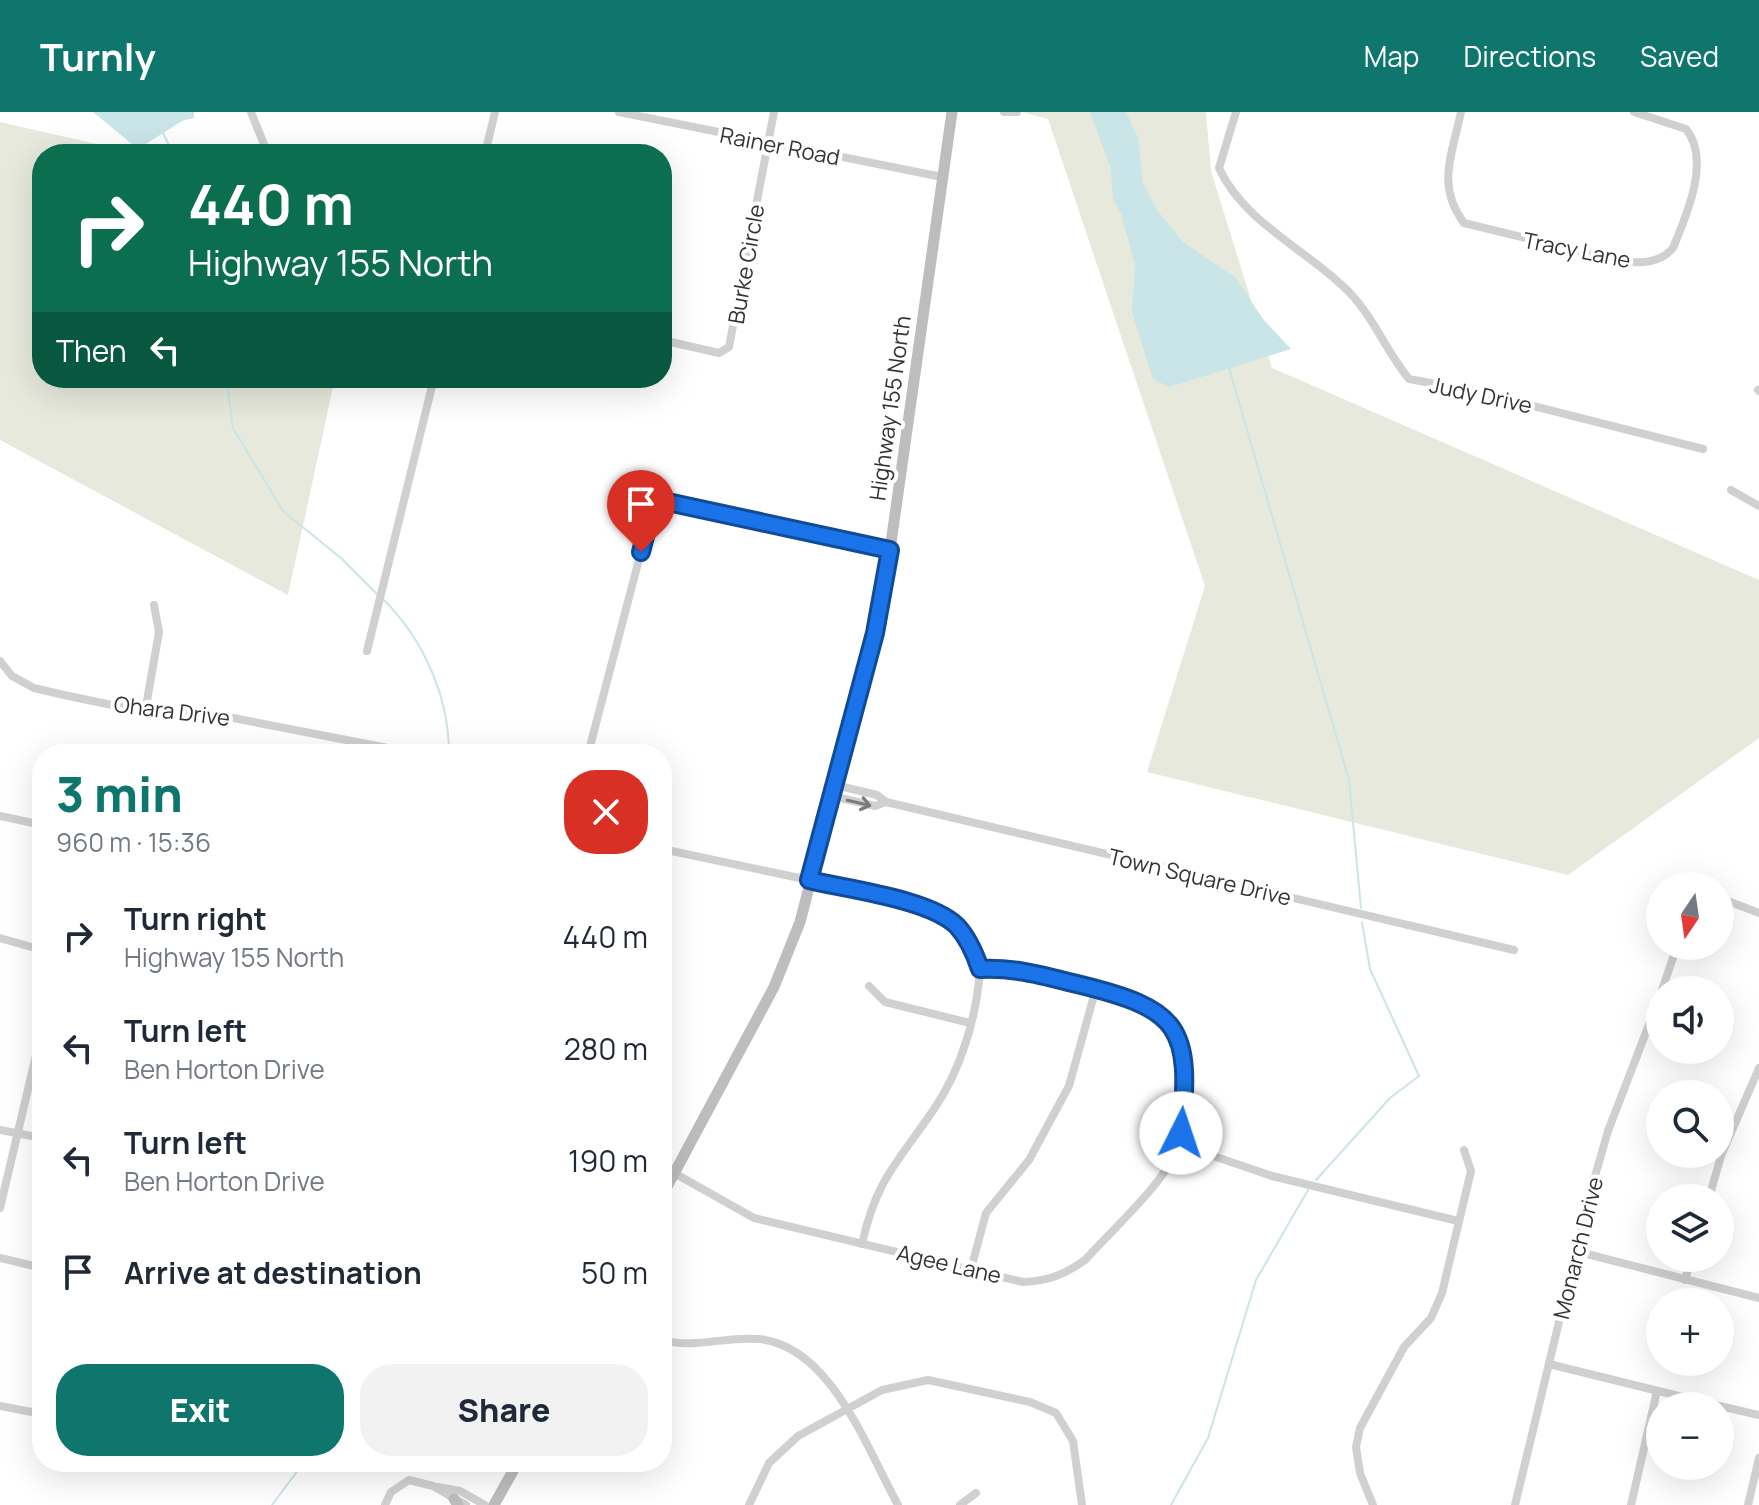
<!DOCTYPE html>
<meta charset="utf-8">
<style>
:root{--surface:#fff;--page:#f2f2f3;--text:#1f2937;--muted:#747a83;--accent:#0f766e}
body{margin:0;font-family:Manrope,sans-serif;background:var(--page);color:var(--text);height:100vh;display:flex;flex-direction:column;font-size:30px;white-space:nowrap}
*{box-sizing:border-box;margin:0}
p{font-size:26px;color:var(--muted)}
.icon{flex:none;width:44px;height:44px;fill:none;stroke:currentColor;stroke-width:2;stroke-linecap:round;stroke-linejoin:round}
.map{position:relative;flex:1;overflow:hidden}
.details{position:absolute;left:32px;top:632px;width:640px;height:728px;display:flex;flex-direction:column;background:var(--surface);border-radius:32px;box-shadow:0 8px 32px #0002}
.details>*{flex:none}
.guide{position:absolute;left:32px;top:32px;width:640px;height:244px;border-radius:32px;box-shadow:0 8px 32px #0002;background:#0b6e4f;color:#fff;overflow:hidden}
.needle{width:52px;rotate:193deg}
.buttons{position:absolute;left:1646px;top:760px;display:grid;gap:16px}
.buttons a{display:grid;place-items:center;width:88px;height:88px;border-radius:50%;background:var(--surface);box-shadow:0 8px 32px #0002;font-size:40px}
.pin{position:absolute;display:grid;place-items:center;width:68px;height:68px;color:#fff;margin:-82px -34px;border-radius:50% 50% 50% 0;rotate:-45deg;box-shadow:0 0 8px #0007}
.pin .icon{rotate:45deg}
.me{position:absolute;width:88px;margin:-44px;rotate:4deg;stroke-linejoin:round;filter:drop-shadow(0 0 6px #0008)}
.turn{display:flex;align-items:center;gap:28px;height:168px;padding:0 24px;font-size:36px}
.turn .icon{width:104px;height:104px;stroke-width:2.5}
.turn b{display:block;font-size:56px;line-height:68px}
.then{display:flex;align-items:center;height:76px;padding:0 24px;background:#0003;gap:16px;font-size:30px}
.round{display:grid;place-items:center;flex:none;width:84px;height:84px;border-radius:32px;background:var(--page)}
.summary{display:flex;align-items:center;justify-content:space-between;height:136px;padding:0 24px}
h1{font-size:48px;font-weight:800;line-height:60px;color:var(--accent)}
.button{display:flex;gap:16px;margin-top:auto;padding:16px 24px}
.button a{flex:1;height:92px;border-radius:32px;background:var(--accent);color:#fff;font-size:32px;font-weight:800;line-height:92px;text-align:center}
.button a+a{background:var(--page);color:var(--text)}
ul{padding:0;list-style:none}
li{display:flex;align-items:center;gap:24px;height:112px;padding:0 24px}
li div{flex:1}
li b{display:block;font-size:30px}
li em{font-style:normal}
header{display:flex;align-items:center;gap:48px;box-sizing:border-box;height:112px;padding:0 40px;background:var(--accent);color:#fff}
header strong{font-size:38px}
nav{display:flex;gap:44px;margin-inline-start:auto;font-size:28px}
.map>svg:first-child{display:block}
</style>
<header>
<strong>Turnly</strong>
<nav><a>Map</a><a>Directions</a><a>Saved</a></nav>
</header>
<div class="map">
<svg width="1759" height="1393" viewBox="0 0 1759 1393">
<rect width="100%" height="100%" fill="#fff"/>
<g fill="#e6e9dc">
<polygon points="1022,0 1206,0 1211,59 1272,256 1759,468 1759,626 1568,763 1147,660 1205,474 1048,7"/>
<polygon points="0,10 140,42 42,42 42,266 335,266 288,483 0,328"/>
</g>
<g fill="#cae5e8">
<polygon points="93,0 194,0 194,6 182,9 138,37"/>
<polygon points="1090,0 1126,0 1138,26 1143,71 1157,98 1183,130 1236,166 1263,207 1291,237 1169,275 1153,267 1132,200 1135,154 1121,101 1113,88 1111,57"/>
</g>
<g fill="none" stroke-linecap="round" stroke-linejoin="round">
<g stroke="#cae5e8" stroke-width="2">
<polyline points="163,21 173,42"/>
<polyline points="1229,256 1349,668 1361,796"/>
<polyline points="226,266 233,316 283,399 342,447 378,483"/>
<path d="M383 487C424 528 449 585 449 642"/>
<polyline points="1316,1068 1390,986 1419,964 1370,857 1362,810"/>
<polyline points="272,1393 304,1350"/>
<polyline points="1171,1393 1208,1326 1256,1168 1308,1078"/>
</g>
<g stroke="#d0d0d0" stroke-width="8">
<polyline points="251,0 265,35 272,42"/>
<polyline points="619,0 942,65"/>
<polyline points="1004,0 1017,0"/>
<path d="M1236 0 1219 56C1244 111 1308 138 1349 180 1374 206 1386 239 1409 267L1474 279 1703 337"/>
<path d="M1461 0C1452 43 1436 74 1464 111L1625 150C1643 151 1660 151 1673 136 1687 102 1711 48 1686 17L1634 0"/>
<polyline points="485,42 495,0"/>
<polyline points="662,228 719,241 729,235 774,0"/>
<polyline points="1758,278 1759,279"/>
<polyline points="1731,378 1759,394"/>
<polyline points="367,539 434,266"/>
<polyline points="0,549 12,564 34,576 64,583 145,600 197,599 393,637 398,642"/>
<polyline points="145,600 159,520 154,493"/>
<polyline points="588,642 653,394 663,389 890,438"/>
<polyline points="835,673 877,683 886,690 1514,838"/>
<polyline points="832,684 875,694 886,690"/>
<polyline points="0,704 42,713"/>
<path d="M662 737 809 768 937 801 956 813 973 837 980 857C1014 855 1043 864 1076 871 1100 877 1131 880 1151 894 1193 922 1192 998 1175 1041 1163 1072 1109 1121 1085 1148 1064 1163 1048 1169 1023 1170L754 1106 674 1061"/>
<polyline points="1720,786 1759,801"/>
<polyline points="0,826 42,838"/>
<polyline points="869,874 885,890 970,911"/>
<polyline points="1662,878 1677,834"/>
<polyline points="0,1018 42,1026"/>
<polyline points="1178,1032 1272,1064 1458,1109"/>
<polyline points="1709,1086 1721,1044 1759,956"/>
<polyline points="0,1096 42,918"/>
<path d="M862 1132C876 1067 899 1049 934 997 961 958 977 904 980 857"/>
<polyline points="1575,1139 1759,1186"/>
<polyline points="0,1146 42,1156"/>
<polyline points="971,1157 986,1101 1029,1048 1069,974 1096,876"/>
<polyline points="1685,1168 1691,1146"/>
<path d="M662 1228C695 1237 726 1224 759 1227 831 1234 867 1337 898 1393"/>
<polyline points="1549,1252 1719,1294"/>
<polyline points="0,1294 42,1302"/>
<polyline points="1720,1294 1759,1303"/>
<polyline points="438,1375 460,1379 485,1393"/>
<polyline points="385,1393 391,1380 409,1368 433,1374 466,1393"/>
<polyline points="749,1393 769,1351 798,1324 882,1278 928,1268 1030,1290 1056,1301 1073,1329 1082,1393"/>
<polyline points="960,1393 976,1381"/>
<polyline points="1373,1393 1360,1361 1356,1335 1360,1316 1404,1235 1431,1206 1442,1181 1471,1059 1464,1038"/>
<polyline points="1515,1393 1589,1085 1608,1019 1660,884"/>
<polyline points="1631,1393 1657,1279"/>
<polyline points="1748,1393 1759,1346"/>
</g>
<g stroke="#bdbdbd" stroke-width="11">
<polyline points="662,1084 774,875 800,810 875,521 890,438 952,0"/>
<polyline points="454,1387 458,1393"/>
<polyline points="494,1393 518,1350"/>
</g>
</g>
<defs><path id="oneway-shaft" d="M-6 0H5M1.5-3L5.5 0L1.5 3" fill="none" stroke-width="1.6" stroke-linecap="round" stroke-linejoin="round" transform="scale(2)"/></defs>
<use stroke="#7a7a7a" href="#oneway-shaft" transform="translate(859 691) rotate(13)"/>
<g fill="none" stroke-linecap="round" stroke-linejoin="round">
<defs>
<path id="route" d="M641 440 653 394 663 389 890 438 875 521 809 768C846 777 930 787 957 814 968 826 975 842 980 857 1014 855 1044 864 1077 872 1180 897 1192 914 1181 1021"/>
</defs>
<use href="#route" stroke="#114b97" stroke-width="20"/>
<use href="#route" stroke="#1a73e8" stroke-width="14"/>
</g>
<g text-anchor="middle" stroke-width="8" stroke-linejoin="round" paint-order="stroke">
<g font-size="22" fill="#333" stroke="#fff">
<text transform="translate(780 34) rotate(11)" y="8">Rainer Road</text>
<text transform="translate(1577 138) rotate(11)" y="8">Tracy Lane</text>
<text transform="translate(746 152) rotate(-80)" y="8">Burke Circle</text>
<text transform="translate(1481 283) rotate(12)" y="8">Judy Drive</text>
<text transform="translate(890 296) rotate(-82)" y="8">Highway 155 North</text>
<text transform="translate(172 599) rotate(7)" y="8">Ohara Drive</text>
<text transform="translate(1200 765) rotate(13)" y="8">Town Square Drive</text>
<text transform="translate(1578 1136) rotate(-76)" y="8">Monarch Drive</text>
<text transform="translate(949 1152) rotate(13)" y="8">Agee Lane</text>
</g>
</g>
</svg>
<div class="buttons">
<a><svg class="needle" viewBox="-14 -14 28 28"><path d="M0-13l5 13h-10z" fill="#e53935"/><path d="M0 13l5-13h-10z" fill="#747a83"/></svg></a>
<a><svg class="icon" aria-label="sound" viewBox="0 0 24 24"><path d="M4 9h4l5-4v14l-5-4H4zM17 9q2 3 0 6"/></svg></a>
<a><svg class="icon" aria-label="search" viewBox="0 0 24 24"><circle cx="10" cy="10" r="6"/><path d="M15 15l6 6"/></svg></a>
<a><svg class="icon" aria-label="layers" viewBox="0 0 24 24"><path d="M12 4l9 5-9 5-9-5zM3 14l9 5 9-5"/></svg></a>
<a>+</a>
<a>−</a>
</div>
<div class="pin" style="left:641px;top:440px;background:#d93025"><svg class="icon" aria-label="arrive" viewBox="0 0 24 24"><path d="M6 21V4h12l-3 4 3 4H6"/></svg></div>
<svg class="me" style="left:1181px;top:1021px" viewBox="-20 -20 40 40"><circle r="19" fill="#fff"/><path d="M0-13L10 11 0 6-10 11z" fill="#1a73e8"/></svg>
<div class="guide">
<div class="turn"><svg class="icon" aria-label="right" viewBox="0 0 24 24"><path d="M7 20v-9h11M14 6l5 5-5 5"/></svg><div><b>440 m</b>Highway 155 North</div></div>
<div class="then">Then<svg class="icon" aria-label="left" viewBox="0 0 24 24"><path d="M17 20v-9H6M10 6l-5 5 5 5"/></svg></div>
</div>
<section class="details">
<div class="summary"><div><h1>3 min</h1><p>960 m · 15:36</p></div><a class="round" style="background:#d93025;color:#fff"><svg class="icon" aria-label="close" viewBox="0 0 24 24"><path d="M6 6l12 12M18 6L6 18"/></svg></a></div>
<ul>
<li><svg class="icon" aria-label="right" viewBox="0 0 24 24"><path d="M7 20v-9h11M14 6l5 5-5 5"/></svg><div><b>Turn right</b><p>Highway 155 North</p></div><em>440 m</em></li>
<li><svg class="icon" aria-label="left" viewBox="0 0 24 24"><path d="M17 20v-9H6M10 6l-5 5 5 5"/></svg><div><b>Turn left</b><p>Ben Horton Drive</p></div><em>280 m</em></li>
<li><svg class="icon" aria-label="left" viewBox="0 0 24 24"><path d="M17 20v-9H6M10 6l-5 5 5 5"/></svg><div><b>Turn left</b><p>Ben Horton Drive</p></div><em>190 m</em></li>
<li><svg class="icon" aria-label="arrive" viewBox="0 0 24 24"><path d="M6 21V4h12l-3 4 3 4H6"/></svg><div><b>Arrive at destination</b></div><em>50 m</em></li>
</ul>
<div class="button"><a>Exit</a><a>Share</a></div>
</section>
</div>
